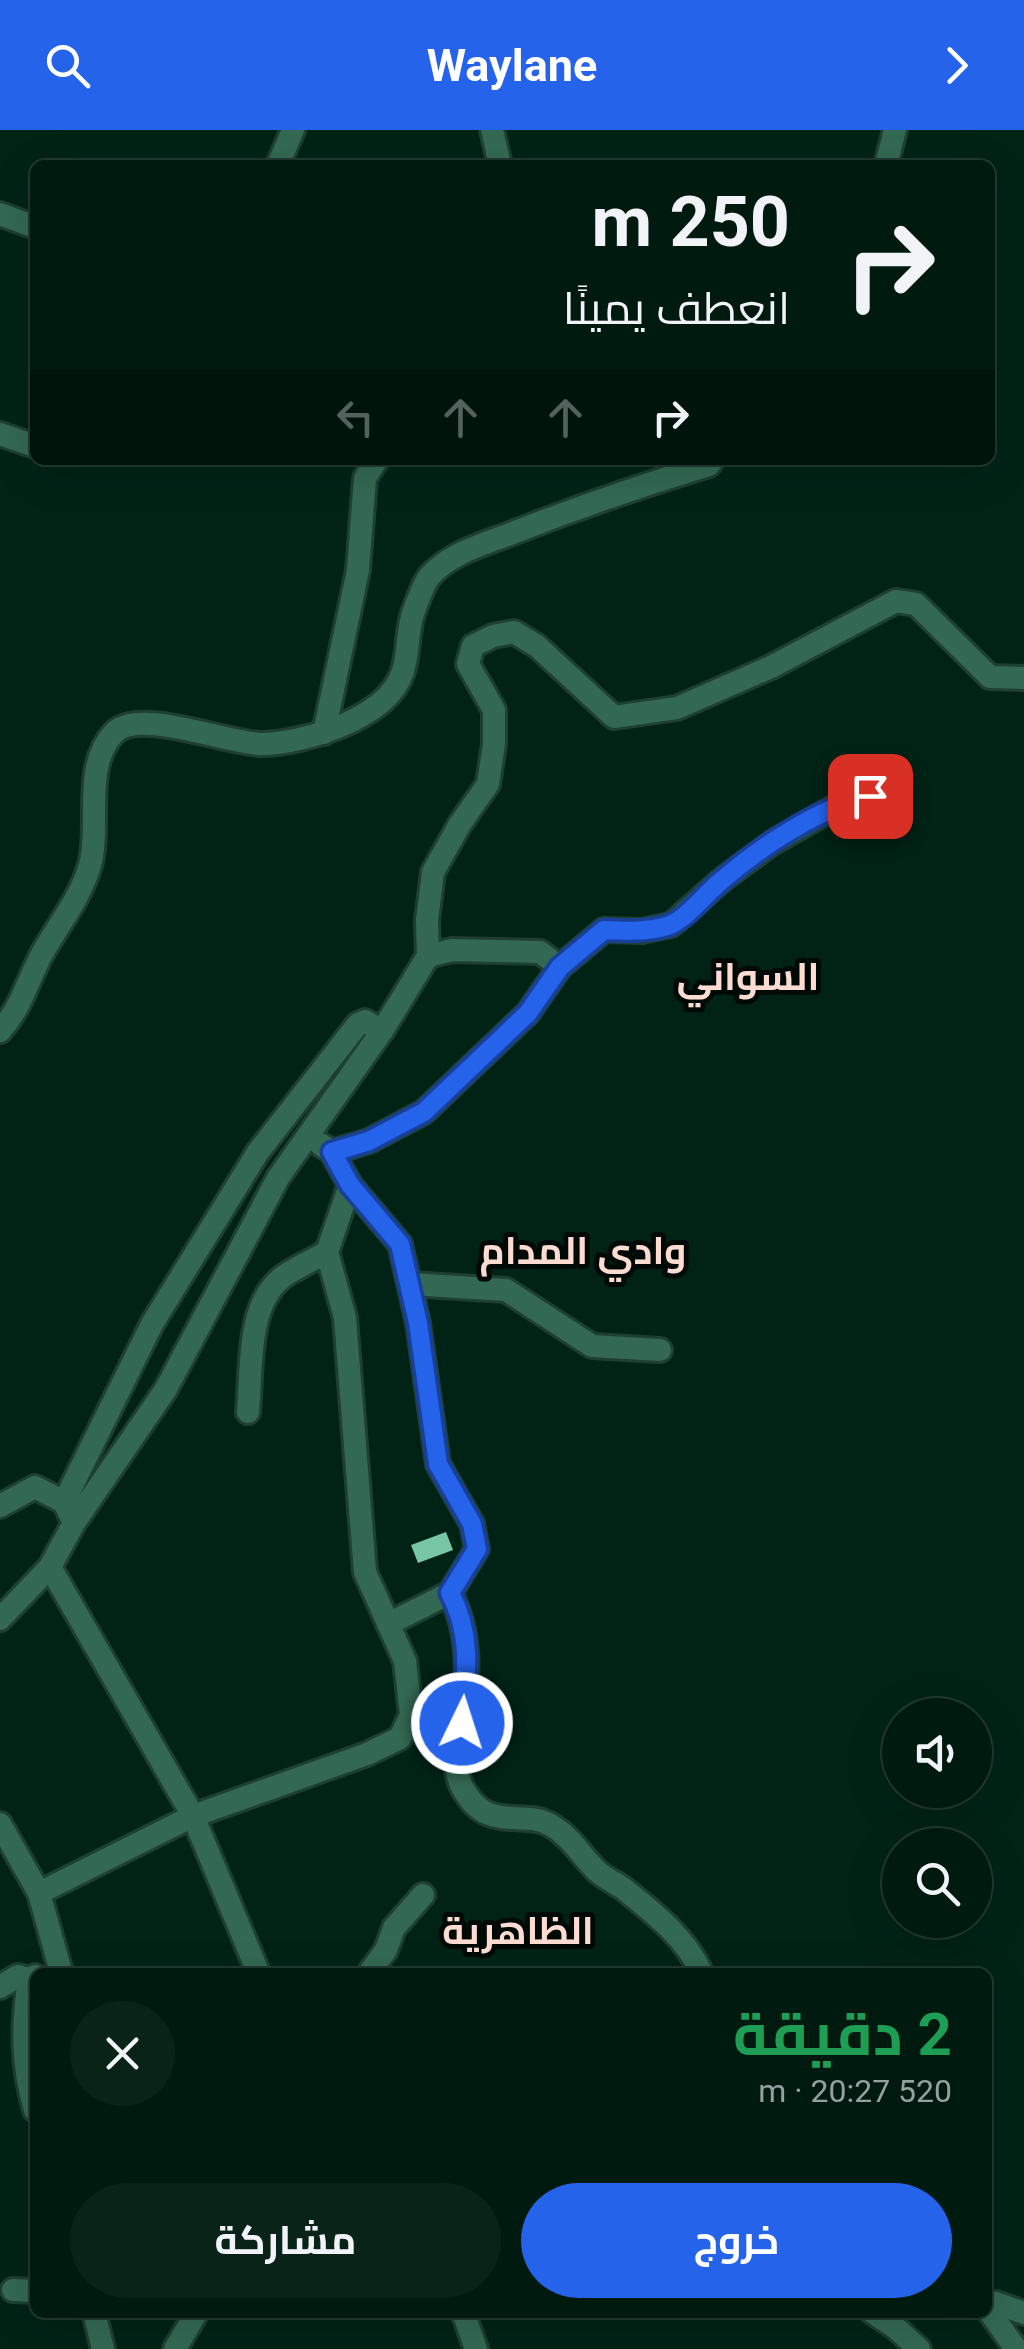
<!DOCTYPE html>
<html lang="ar">
<meta charset="utf-8">
<style>
:root{--surface:#001a10;--page:#0a2319;--text:#f1f3f6;--muted:#95a19f;--line:#223830;--accent:#2563eb}
body{margin:0;font-family:Roboto,Cairo,sans-serif;background:var(--page);color:var(--text);direction:rtl;height:100vh;display:flex;flex-direction:column;font-size:38px;white-space:nowrap}
*{box-sizing:border-box;margin:0}
p{font-size:32px;color:var(--muted)}
.icon{flex:none;width:55px;height:55px;fill:none;stroke:currentColor;stroke-width:2;stroke-linecap:round;stroke-linejoin:round}
.map{position:relative;flex:1;overflow:hidden;direction:ltr}
.sheet{position:absolute;left:30px;top:1838px;width:962px;height:350px;display:flex;flex-direction:column;background:var(--surface);border-radius:15px;box-shadow:0 10px 40px #0002,0 0 0 2px var(--line);direction:rtl}
.sheet>*{flex:none}
.guide{position:absolute;left:30px;top:30px;width:965px;height:305px;border-radius:15px;box-shadow:0 10px 40px #0002,0 0 0 2px var(--line);direction:rtl;background:#001a10;color:var(--text);overflow:hidden}
.fabs{position:absolute;left:882px;top:1568px;display:grid;gap:20px}
.fabs a{display:grid;place-items:center;width:110px;height:110px;border-radius:50%;background:var(--surface);box-shadow:0 10px 40px #0002,0 0 0 2px var(--line);font-size:50px}
.pin{position:absolute;display:grid;place-items:center;width:85px;height:85px;color:#fff;margin:-42px;border-radius:20px;box-shadow:0 5px 15px #0006}
.me{position:absolute;width:110px;margin:-55px;rotate:4deg;stroke-linejoin:round;filter:drop-shadow(0 0 8px #0008)}
.turn{display:flex;align-items:center;gap:35px;height:210px;padding:0 40px;font-size:45px}
.turn .icon{width:130px;height:130px;stroke-width:2.5}
.turn b{display:block;font-size:70px;line-height:85px}
.lanes{display:flex;align-items:center;height:95px;padding:0 40px;background:#0003;justify-content:center;gap:50px;direction:ltr}
.lanes .off{opacity:.35}
.round{display:grid;place-items:center;flex:none;width:105px;height:105px;border-radius:52px;background:var(--page)}
.summary{display:flex;align-items:center;justify-content:space-between;height:170px;padding:0 40px}
h1{font-size:60px;font-weight:700;line-height:75px;color:#1e9e55}
.action{display:flex;gap:20px;margin-top:auto;padding:20px 40px}
.action a{flex:1;height:115px;border-radius:60px;background:var(--accent);color:#fff;font-size:40px;font-weight:700;line-height:115px;text-align:center}
.action a+a{background:var(--page);color:var(--text)}
header{display:flex;justify-content:space-between;align-items:center;height:130px;padding:0 40px;background:var(--accent);color:#fff;font-size:45px;font-weight:700}
.map>svg:first-child{display:block}
</style>
<header><svg class="icon" aria-label="forward" viewBox="0 0 24 24"><path d="M9 5l7 7-7 7"/></svg>Waylane<svg class="icon" aria-label="search" viewBox="0 0 24 24"><circle cx="10" cy="10" r="6"/><path d="M15 15l6 6"/></svg></header>
<div class="map">
<svg width="1024" height="2219" viewBox="0 0 1024 2219">
<rect width="100%" height="100%" fill="#002316"/>
<polygon fill="#78c6a5" points="446,1402 453,1420 418,1433 411,1415"/>
<g fill="none" stroke-linecap="round" stroke-linejoin="round">
<defs>
<g id="minor">
<polyline points="492,0 500,35"/>
<polyline points="278,35 293,0"/>
<polyline points="886,35 895,0"/>
<polyline points="0,84 35,97"/>
<polyline points="0,304 35,316"/>
<polyline points="324,603 358,440 365,348 377,330"/>
<polyline points="560,837 540,822 452,820 428,826 427,790 433,742 460,694 488,654 494,614 494,580 468,534 473,516 493,506 514,502 537,516 614,587 677,578 771,537 896,471 916,474 990,547 1024,548"/>
<path d="M0 901C22 877 28 849 43 822 60 792 80 769 90 735 101 696 82 636 114 603 138 577 228 614 262 614 284 614 315 606 336 598 361 588 394 570 403 541 410 518 406 498 416 475 420 466 423 455 429 447 451 422 485 414 515 402 579 377 643 355 709 335L712 330"/>
<polyline points="320,1014 332,1022 350,1055 400,1114 418,1193 438,1334 472,1394 477,1419 450,1463 388,1494"/>
<polyline points="332,1022 369,1011 424,982 528,883 560,837 604,800 642,801 671,795 723,749 772,713 842,673 870,666 900,651"/>
<polyline points="410,1154 506,1160 592,1216 660,1220"/>
<path d="M248 1282C252 1240 246 1173 284 1146 297 1137 313 1130 327 1122"/>
<polyline points="64,1372 152,1194 258,1022 358,894 365,891 382,901"/>
<polyline points="0,1376 35,1357 64,1372 70,1385"/>
<polyline points="50,1437 193,1686 258,1842"/>
<path d="M450 1463C471 1503 468 1546 463 1590 460 1613 451 1635 462 1657 487 1704 520 1679 549 1694 571 1706 581 1726 598 1742 606 1749 616 1753 624 1759 653 1782 686 1808 701 1842"/>
<polyline points="0,1489 50,1437 74,1393 166,1259 278,1048 382,901 428,826"/>
<polyline points="0,1694 39,1763 61,1842"/>
<polyline points="39,1763 193,1686 367,1624 400,1608 411,1585 405,1531 365,1442 345,1188 327,1122 350,1055"/>
<polyline points="370,1842 386,1820 394,1798 423,1765"/>
<path d="M35 1846 29 1849C22 1895 22 1935 35 1980"/>
<polyline points="0,1857 18,1846 29,1849"/>
<polyline points="13,2160 35,2161"/>
<polyline points="94,2182 103,2219"/>
<polyline points="463,2182 476,2219"/>
<polyline points="872,2182 897,2199 919,2219"/>
<polyline points="175,2219 197,2182"/>
<polyline points="1016,2219 989,2181 996,2173 1024,2183"/>
</g>
</defs>
<use href="#minor" stroke="#1e3f32" stroke-width="28"/>
<use href="#minor" stroke="#336953" stroke-width="22"/>
</g>
<g fill="none" stroke-linecap="round" stroke-linejoin="round">
<defs>
<path id="route" d="M462 1593C466 1545 473 1506 450 1463L477 1419 472 1394 438 1334 418 1193 400 1114 350 1055 332 1022 369 1011 424 982 528 883 560 837 604 800C625 801 646 802 667 796 686 790 705 764 721 751 763 715 817 679 870 666"/>
</defs>
<use href="#route" stroke="#184099" stroke-width="25"/>
<use href="#route" stroke="#2563eb" stroke-width="18"/>
</g>
<g text-anchor="middle" stroke-width="10" stroke-linejoin="round" paint-order="stroke">
<g font-size="38" font-weight="bold" fill="#fcdbd1" stroke="#000905">
<text x="748" y="860">السواني</text>
<text x="583" y="1134">وادي المدام</text>
<text x="518" y="1814">الظاهرية</text>
</g>
</g>
</svg>
<div class="fabs">
<a><svg class="icon" aria-label="sound" viewBox="0 0 24 24"><path d="M4 9h4l5-4v14l-5-4H4zM17 9q2 3 0 6"/></svg></a>
<a><svg class="icon" aria-label="search" viewBox="0 0 24 24"><circle cx="10" cy="10" r="6"/><path d="M15 15l6 6"/></svg></a>
</div>
<div class="pin" style="left:870px;top:666px;background:#d93025"><svg class="icon" aria-label="arrive" viewBox="0 0 24 24"><path d="M6 21V4h12l-3 4 3 4H6"/></svg></div>
<svg class="me" style="left:462px;top:1593px" viewBox="-20 -20 40 40"><circle r="17" fill="#2563eb" stroke="#fff" stroke-width="3"/><path d="M0-11L8 9 0 5-8 9z" fill="#fff"/></svg>
<div class="guide">
<div class="turn"><svg class="icon" aria-label="right" viewBox="0 0 24 24"><path d="M7 20v-9h11M14 6l5 5-5 5"/></svg><div><b>250 m</b>انعطف يمينًا</div></div>
<div class="lanes"><svg class="icon off" aria-label="left" viewBox="0 0 24 24"><path d="M17 20v-9H6M10 6l-5 5 5 5"/></svg><svg class="icon off" aria-label="ahead" viewBox="0 0 24 24"><path d="M12 20V5M6 11l6-6 6 6"/></svg><svg class="icon off" aria-label="ahead" viewBox="0 0 24 24"><path d="M12 20V5M6 11l6-6 6 6"/></svg><svg class="icon" aria-label="right" viewBox="0 0 24 24"><path d="M7 20v-9h11M14 6l5 5-5 5"/></svg></div>
</div>
<section class="sheet">
<div class="summary"><div><h1>2 دقيقة</h1><p>520 m · 20:27</p></div><a class="round"><svg class="icon" aria-label="close" viewBox="0 0 24 24"><path d="M6 6l12 12M18 6L6 18"/></svg></a></div>
<div class="action"><a>خروج</a><a>مشاركة</a></div>
</section>
</div>
